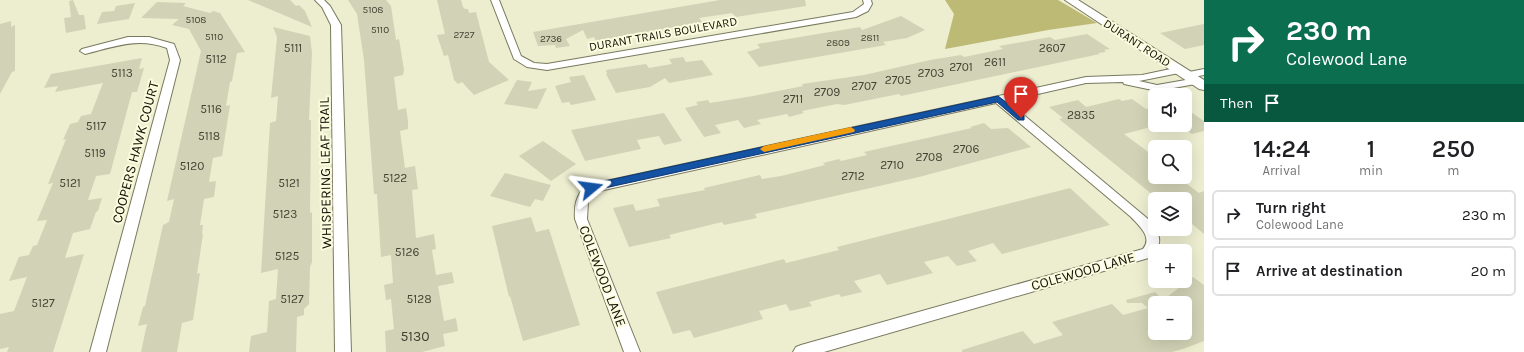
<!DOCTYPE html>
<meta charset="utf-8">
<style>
:root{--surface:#fff;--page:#f2f2f2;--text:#202124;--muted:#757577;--line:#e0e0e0}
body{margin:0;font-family:Karla,sans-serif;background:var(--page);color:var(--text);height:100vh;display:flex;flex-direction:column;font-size:15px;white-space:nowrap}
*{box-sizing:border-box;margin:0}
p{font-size:13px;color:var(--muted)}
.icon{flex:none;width:22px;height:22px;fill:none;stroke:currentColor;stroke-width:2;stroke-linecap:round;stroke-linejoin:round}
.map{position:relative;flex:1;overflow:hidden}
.details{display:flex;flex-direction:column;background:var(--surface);width:320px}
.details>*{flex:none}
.guide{background:#0b6e4f;color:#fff;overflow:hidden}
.buttons{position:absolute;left:1148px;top:88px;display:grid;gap:8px}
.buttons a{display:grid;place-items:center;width:44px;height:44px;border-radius:6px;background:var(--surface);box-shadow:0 4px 16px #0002;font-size:20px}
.pin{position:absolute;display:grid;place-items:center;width:34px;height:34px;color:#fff;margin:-41px -17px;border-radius:50% 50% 50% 0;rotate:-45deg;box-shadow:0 0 4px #0007}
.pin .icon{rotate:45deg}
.me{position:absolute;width:44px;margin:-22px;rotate:74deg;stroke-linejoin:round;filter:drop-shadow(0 0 3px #0008)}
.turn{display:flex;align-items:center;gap:14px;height:84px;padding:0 16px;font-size:18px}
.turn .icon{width:52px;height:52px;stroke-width:2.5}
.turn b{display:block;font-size:28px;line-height:34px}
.then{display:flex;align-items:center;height:38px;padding:0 16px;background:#0003;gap:8px;font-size:15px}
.eta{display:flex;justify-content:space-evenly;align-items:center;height:68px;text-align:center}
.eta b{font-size:24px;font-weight:600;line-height:28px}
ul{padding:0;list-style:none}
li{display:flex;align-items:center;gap:12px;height:50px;margin:0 8px 6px;padding:0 8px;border:2px solid var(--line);border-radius:6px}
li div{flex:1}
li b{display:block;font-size:15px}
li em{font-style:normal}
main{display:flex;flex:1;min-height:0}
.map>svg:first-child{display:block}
</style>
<main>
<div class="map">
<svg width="1204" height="352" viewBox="0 0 1204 352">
<rect width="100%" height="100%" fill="#ededd0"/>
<polygon fill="#bcba74" points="945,0 1058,0 1097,23 1048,30 945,49 954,14"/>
<g fill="#d2d2b6" fill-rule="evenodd">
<polygon points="73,0 79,15 84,15 86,29 66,33 64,18 71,17 69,1"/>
<polygon points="248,0 290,0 296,6 299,5 305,11 312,27"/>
<polygon points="348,0 386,0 391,6 396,40 399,39 404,70 403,75 394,77 398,110 406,108 408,121 408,129 400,131 405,168 415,166 418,189 412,190 416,238 434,234 436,249 432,250 436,275 452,272 454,283 438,286 444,321 456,318 458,331 443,334 445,346 422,352 386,352 385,331 394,329 391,299 386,300 384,285 393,283 391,255 381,257 377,194 374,194 364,60 357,14"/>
<polygon points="437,0 461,0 463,7 465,9 468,9 469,13 476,12 489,62 509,80 474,95 462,82 458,84 454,80 448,55 444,56 437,35 445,34"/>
<polygon points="720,0 805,0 806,6 736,17 732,13 699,18 702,22 596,41 594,37 587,39 583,30 566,39 570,46 556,48 555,45 538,46 533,32"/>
<polygon points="157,2 186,3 183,6 210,13 213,11 220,13 245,52 237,53 232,81 230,82 226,106 230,105 222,156 213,158 209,182 216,181 214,197 204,199 200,225 203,225 202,234 203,234 197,274 200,273 193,320 182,323 177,352 141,352 147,324 138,326 143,307 145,306 163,225 169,222 174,199 167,201 201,51 189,29 172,25 179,19 141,18"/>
<polygon points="135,3 129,19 97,24 102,12 114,11 116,6"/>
<polygon points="901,16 925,30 907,38 883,42 886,45 759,67 747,52 760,48 757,44 860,27 862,30"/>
<polygon points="11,21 11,27 15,25 15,71 12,72 0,94 0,24"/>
<polygon points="1204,24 1204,45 1185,49 1160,33"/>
<polygon points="273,27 310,36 312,53 309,120 311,120 310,213 312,212 312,262 310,267 309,304 304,309 304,315 297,317 296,352 249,352 251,336 267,332 269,301 276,299 278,269 261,273 270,123 276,121 278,96 271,98 277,37"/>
<polygon points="1087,34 1110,49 1104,50 1106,52 1098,53 1100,54 901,96 899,94 844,105 837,104 802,111 804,113 789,117 787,114 757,120 761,124 744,128 738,120 715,125 721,133 704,137 685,108 698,105 696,102 708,100 710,103 753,96 803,86 802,84 864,75 930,60 961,55 964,57 1003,49 999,46 1022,42 1050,37 1055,40"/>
<polygon points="683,57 686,62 702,60 713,75 669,83 665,78 650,87 616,93 606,74 607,73 606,70 646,64 649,68 672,64 669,59"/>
<polygon points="142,58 139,69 144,68 137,92 132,92 110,174 96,176 88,200 102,198 98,211 96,212 90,229 73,233 65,258 84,254 53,352 7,352 9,347 0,349 0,314 14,311 27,277 9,281 19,257 29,255 33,246 37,245 47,220 37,221 53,183 48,184 66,139 63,140 70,124 78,122 81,116 91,114 103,83 55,92 58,86 44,88 51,74"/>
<polygon points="584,75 596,100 571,105 569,102 562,103 555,86 571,82 569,77"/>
<polygon points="517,80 532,82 528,91 547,88 537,109 504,104"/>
<polygon points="1119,99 1122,101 1132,99 1146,109 1155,107 1155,126 1124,134 1155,157 1155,177 1178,177 1199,193 1204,191 1204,234 1185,218 1185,199 1158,199 1059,119 1063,118 1049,107 1078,100 1086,107"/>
<polygon points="1185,108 1204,121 1204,131 1192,134 1185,129"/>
<polygon points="664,113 682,141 664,145 659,136 637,140 641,149 585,161 571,130"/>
<polygon points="984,123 991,129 1008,128 1031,147 919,177 755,214 757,218 724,225 722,222 669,235 671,238 629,247 613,208 633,204 636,211 660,206 657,199 705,190 704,188 760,175 762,179 781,176 825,165 823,163 839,159 841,161 867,155 864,152 972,128 970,127"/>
<polygon points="543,141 576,164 551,181 519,156"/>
<polygon points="505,173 551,185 543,201 535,199 530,207 490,196"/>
<polygon points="1070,188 1110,225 1002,254 993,243 968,251 977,261 957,266 948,256 924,262 933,273 887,285 880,274 854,281 862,292 841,297 839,294 809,302 812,306 790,311 786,304 759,311 763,319 694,338 690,330 673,334 656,292 784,259 786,263 839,250 837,247"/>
<polygon points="531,217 536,232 549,229 580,325 523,341 510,296 509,297 492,226"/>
<path d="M1193 277 1204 285V341L1183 349 1172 352H962V350L1023 331 1034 344 1063 335 1052 322 1112 304 1123 315 1148 308 1142 303H1127L1126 300 1155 292 1163 300ZM1155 303H1185V333H1155Z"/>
</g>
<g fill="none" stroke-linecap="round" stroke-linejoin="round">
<defs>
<g id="minor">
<polygon points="315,0 324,0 330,6 341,25 351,352 335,352 331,25 322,7"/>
<polygon points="491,0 499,0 521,56 534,63 547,64 853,12 864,4 863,0 871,0 872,4 868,11 856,17 547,70 527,67 514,59"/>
<path d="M128 37H149L174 44 180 60 106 352H90L170 60 167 48C137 37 114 47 85 54L80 51 82 49Z"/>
<path d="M1180 67 1185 70 1184 72 1139 81 1157 85 1197 78 1202 81 1201 83 1157 91 1124 84 1123 82 1086 83 1007 101 1148 219C1160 233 1164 242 1152 257L824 352H793L796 347 801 345 1143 249C1153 237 1139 226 1131 217L996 103 595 192 588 202 587 219 640 352H624L575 219C574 205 576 195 587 185L1086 77 1142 75Z"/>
<polygon points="1204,69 1204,75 1188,78 1183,75 1184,73"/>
</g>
<polygon id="tertiary" points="1065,0 1078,0 1204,80 1204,90 1199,89"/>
</defs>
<use href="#minor" stroke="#79795f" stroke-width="2"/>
<use href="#tertiary" stroke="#79795f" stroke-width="2"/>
<use href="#minor" fill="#fff" fill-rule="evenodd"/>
<use href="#tertiary" fill="#fff" fill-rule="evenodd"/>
</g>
<polygon fill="#1453a4" stroke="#0d366b" points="998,96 1024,116 1024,120 1018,120 997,102 591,191 587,188 591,184"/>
<polygon fill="#f59e0b" points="851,127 855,130 854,132 764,152 760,149 764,146"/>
<g text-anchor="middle" stroke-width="4" stroke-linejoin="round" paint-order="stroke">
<g font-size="10" fill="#434334">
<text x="373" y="13">5108</text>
<text x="196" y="23">5108</text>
<text x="380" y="33">5110</text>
<text x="464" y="38">2727</text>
<text x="214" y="40">5110</text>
<text x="870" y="41">2811</text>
<text x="551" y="42">2736</text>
<text x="838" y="46">2809</text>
</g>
<g font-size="12" fill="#131309" stroke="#fbfbdd">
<text transform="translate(663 34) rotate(-10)" y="4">DURANT TRAILS BOULEVARD</text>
<text transform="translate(1137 43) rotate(33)" y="4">DURANT ROAD</text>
</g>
<g font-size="12" fill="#434334">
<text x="293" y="52">5111</text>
<text x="1052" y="52">2607</text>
<text x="216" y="63">5112</text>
<text x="995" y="66">2611</text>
<text x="961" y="71">2701</text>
<text x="122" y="77">5113</text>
<text x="931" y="77">2703</text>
<text x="898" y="84">2705</text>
<text x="864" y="90">2707</text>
<text x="827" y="96">2709</text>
<text x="793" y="103">2711</text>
<text x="211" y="113">5116</text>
<text x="1081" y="119">2835</text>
<text x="96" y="130">5117</text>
<text x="209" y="140">5118</text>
<text x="966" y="153">2706</text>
<text x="95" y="157">5119</text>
<text x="929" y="161">2708</text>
<text x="892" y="169">2710</text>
<text x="192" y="170">5120</text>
<text x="853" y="180">2712</text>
<text x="395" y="182">5122</text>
<text x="70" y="187">5121</text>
<text x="289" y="187">5121</text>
<text x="285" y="218">5123</text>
<text x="407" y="256">5126</text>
<text x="287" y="260">5125</text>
<text x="292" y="303">5127</text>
<text x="419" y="303">5128</text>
<text x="43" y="307">5127</text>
</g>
<g font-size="14" fill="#131309" stroke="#fbfbdd">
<text transform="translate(135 152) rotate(-75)" y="5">COOPERS HAWK COURT</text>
<text transform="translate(325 173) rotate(-91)" y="5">WHISPERING LEAF TRAIL</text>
<text transform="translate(1083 271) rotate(-16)" y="5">COLEWOOD LANE</text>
<text transform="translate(603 276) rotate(69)" y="5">COLEWOOD LANE</text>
</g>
<g font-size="14" fill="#434334">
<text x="415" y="341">5130</text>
</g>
</g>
</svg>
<div class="buttons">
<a><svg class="icon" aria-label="sound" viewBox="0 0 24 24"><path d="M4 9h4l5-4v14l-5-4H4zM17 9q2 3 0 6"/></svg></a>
<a><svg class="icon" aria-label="search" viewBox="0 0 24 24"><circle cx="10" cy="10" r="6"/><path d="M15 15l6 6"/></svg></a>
<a><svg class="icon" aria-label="layers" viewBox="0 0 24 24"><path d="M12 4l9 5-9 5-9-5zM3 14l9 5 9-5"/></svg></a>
<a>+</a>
<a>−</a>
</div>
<div class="pin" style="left:1021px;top:118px;background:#d93025"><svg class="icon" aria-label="arrive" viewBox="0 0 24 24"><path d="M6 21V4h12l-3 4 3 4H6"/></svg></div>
<svg class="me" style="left:591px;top:188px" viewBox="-20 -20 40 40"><path d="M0-17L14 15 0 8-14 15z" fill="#1453a4" stroke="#fff" stroke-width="4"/></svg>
</div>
<section class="details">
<div class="guide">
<div class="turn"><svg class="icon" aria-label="right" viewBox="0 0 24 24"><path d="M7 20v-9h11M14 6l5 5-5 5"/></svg><div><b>230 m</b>Colewood Lane</div></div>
<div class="then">Then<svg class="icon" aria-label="arrive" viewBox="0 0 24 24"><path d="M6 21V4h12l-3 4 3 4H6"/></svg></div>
</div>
<div class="eta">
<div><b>14:24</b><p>Arrival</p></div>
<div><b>1</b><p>min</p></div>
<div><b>250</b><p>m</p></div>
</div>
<ul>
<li><svg class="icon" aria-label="right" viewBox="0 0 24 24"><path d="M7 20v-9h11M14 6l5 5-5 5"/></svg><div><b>Turn right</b><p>Colewood Lane</p></div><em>230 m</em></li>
<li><svg class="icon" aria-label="arrive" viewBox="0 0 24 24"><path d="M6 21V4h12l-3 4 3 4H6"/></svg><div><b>Arrive at destination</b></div><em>20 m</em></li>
</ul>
</section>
</main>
